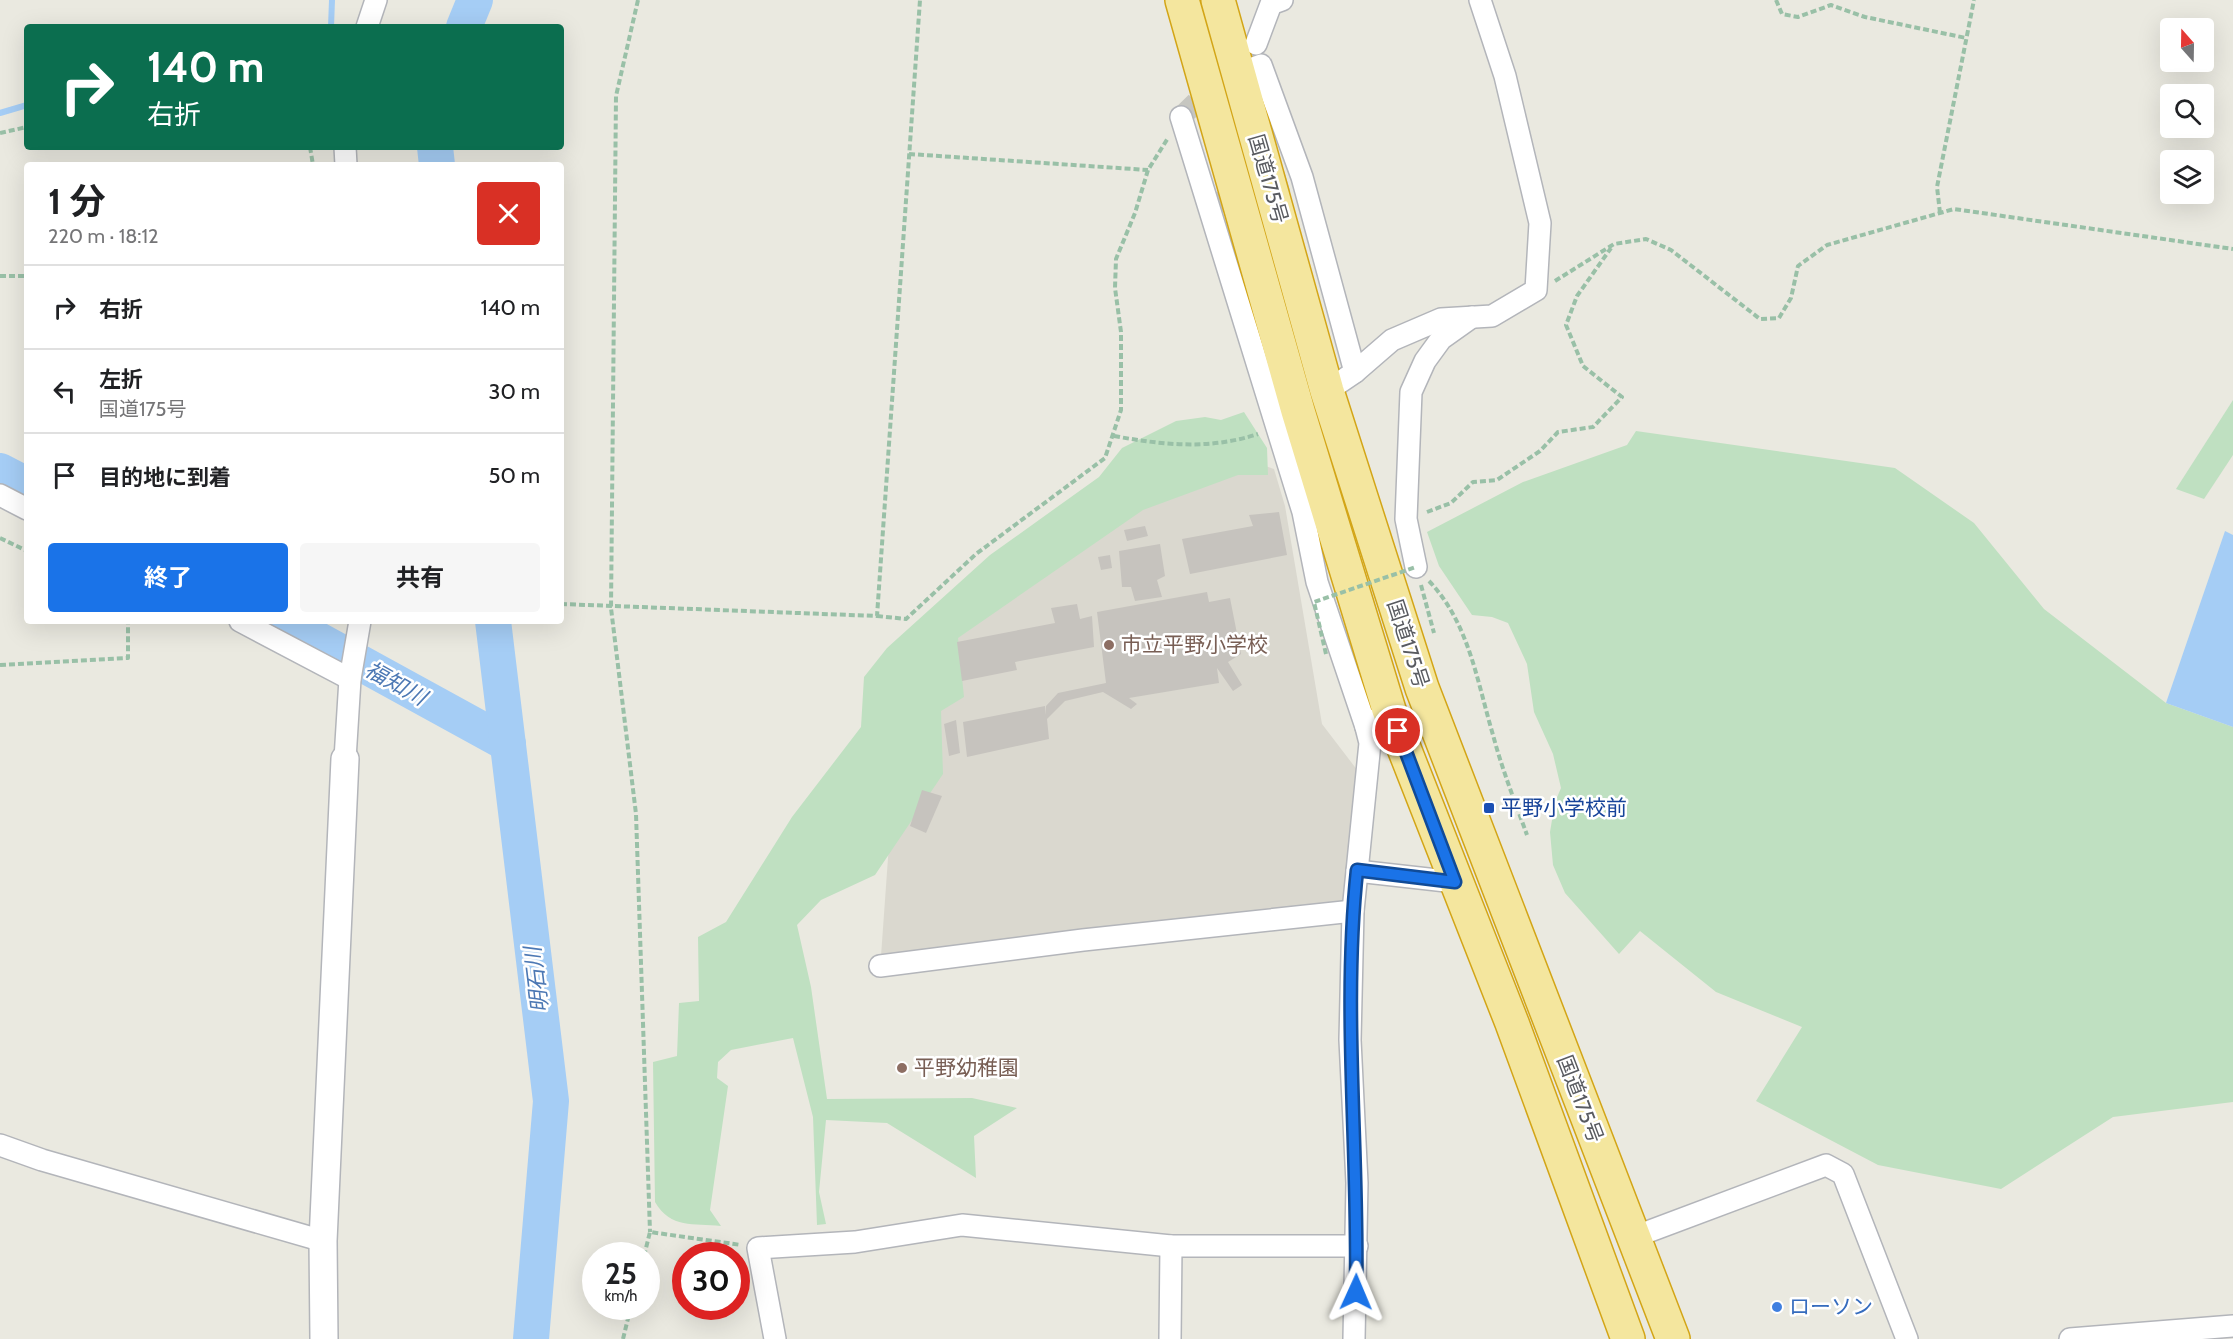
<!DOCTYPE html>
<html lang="ja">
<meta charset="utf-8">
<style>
:root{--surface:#fff;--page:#f6f6f6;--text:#202124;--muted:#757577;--line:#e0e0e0;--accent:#1a73e8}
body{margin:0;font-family:Cabin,"Noto Sans JP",sans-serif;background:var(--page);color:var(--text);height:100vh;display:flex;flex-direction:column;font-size:22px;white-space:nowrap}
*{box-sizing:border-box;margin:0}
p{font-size:20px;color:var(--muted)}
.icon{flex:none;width:33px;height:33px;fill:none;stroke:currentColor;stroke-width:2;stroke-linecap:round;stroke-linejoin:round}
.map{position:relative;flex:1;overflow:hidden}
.sheet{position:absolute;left:24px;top:162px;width:540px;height:462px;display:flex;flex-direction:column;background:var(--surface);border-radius:6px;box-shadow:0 6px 24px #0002}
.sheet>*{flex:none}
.guide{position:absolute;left:24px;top:24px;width:540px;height:126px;border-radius:6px;box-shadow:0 6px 24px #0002;background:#0b6e4f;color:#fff;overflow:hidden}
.needle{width:39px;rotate:340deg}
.controls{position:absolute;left:2160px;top:18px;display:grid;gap:12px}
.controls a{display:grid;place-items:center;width:54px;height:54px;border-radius:6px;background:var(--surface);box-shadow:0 6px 24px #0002;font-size:30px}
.speed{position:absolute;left:582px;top:1242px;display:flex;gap:12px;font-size:30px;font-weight:700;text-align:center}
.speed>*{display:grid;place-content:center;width:78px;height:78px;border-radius:50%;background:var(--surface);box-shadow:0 6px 24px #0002;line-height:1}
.speed small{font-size:15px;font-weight:400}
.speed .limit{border:9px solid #d22;background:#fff;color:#111}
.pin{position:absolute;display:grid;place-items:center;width:51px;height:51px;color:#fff;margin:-26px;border:3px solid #fff;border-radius:50%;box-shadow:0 2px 6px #0007}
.me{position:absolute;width:66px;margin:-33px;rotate:1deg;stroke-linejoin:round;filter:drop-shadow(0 0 4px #0008)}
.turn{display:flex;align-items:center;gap:21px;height:126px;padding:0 24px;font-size:27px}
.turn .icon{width:78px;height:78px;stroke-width:2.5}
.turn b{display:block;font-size:42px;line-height:51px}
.round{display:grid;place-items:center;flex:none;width:63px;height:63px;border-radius:6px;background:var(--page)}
.head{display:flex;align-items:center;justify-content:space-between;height:102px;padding:0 24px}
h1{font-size:36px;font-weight:700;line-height:45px}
.button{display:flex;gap:12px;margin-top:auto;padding:12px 24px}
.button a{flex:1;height:69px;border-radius:6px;background:var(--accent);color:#fff;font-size:24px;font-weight:700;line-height:69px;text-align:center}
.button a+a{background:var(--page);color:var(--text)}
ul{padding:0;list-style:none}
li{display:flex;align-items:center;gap:18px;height:84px;padding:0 24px;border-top:2px solid var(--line)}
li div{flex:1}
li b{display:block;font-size:22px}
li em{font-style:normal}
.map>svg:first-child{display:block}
</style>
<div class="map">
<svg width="2233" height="1339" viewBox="0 0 2233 1339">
<rect width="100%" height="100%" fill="#eae9e0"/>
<polygon fill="#dad8cf" points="1235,456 1274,469 1285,506 1322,724 1361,775 1346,902 881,956 891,816 911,628"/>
<g fill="#bfe0c1">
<polygon points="2233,400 2233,455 2204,499 2176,489"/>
<path d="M1244 412 1267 448 1268 475H1238L1143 510 958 638 964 697 941 711 943 774 875 875 821 900 797 925 811 987 827 1099 972 1098 1017 1108 974 1136 976 1178 887 1123 826 1120 819 1192 826 1224 817 1225 813 1117 793 1038 731 1050 718 1062 717 1078 728 1086 710 1210 721 1226C693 1223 671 1229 655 1202L653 1062 677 1056 679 1003 699 1001 698 937 726 922 792 817 861 727 864 677 887 648 990 555 1099 477 1122 448 1176 421 1205 417 1221 420Z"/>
<polygon points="1636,431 1895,468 1974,523 2044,609 2166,703 2233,727 2233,1102 2113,1117 2001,1189 1878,1165 1756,1101 1802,1027 1716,992 1640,931 1619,954 1565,893 1553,865 1550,832 1555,802 1561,788 1553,754 1534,712 1527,664 1508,623 1492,617 1472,615 1439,566 1427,532 1523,482 1627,445"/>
</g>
<polygon fill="#a5cdf5" points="2225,531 2233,535 2233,727 2166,703"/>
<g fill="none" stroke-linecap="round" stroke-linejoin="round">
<g stroke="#a5cdf5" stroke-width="6">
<polyline points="331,27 332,0"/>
<polyline points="0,113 27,105"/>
</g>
<g stroke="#a5cdf5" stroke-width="36">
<polyline points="464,27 475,0"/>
<polyline points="435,147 437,165"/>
<polyline points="0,471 27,485"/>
<polyline points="284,621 508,744"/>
<polyline points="493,621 551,1101 531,1339"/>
</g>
</g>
<g fill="#c6c3be">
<polygon points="1279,512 1287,555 1190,574 1182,539 1253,526 1249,515"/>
<polygon points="1145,526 1148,536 1127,541 1124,530"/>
<polygon points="1160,544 1165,576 1157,580 1162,597 1135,601 1131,587 1122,587 1119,551"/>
<polygon points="1110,555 1112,568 1101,570 1098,557"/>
<polygon points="1207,592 1209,602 1230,598 1241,654 1228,662 1242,685 1233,691 1217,668 1219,683 1129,698 1137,704 1131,709 1103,692 1065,701 1047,719 1049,739 967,757 963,722 1045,706 1046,715 1046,706 1058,693 1106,683 1097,612"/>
<polygon points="1077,604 1080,619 1092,616 1094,647 1015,662 1017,670 962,681 957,642 1055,623 1051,608"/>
<polygon points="956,720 960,753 949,756 944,724"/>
<polygon points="922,790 942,796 926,833 910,826"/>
</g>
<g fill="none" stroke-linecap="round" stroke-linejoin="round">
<g stroke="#c6c6c0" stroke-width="21" stroke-dasharray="21 10" stroke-linecap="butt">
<polyline points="1181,117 1243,57"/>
<polyline points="1208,206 1302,177"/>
</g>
<defs>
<g id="minor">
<polyline points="367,27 376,0"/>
<polyline points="1256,44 1271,4 1282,0"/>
<polyline points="1239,73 1261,65 1302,177 1355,372"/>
<polyline points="1181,117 1303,512 1317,582 1366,727"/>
<polyline points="345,147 346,165"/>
<polyline points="1327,391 1355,372 1392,340 1441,319 1492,316 1536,290 1540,223 1505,76 1480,0"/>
<polyline points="0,495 27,509"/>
<polyline points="1416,567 1406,519 1411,392 1425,361 1441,339 1472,317"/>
<polyline points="240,621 350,679"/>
<polyline points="345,759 350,679 360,621"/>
<polyline points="1357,871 1455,882"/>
<polyline points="880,966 1083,940 1353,911"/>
<polyline points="0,1145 42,1160 323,1241"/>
<polyline points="1634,1237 1826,1165 1843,1174 1907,1339"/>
<polyline points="775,1339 758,1248 855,1242 962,1225 1171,1246 1357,1246"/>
<polyline points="1170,1339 1171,1246"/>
<polyline points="1354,1339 1357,1183 1350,1040 1353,911 1370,743 1366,727 1389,710"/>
<polyline points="2070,1339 2233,1326"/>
</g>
<polyline id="tertiary" points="324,1339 323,1241 345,759"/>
<g id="trunk">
<polyline points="1182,0 1298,411 1389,710 1512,1023 1628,1339"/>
<polyline points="1218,0 1327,391 1422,688 1673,1339"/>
</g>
</defs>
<use href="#minor" stroke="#b3b5ba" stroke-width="24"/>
<use href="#tertiary" stroke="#b3b5ba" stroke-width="30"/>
<use href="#trunk" stroke="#d3a517" stroke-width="36"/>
<g stroke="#99c0a7" stroke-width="4" stroke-dasharray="6 3" stroke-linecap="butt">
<polyline points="638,0 616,96 611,608 636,814 650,1232"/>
<polyline points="1776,0 1782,14 1798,17 1831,5 1865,17 1966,38"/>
<polyline points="0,133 27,127"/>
<polyline points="310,147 313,165"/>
<polyline points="909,154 1148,170"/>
<polyline points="1940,213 1937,187 1974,0"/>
<polyline points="0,276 27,276"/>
<polyline points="1555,281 1614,244 1646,239 1671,250 1760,319 1779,318 1791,298 1798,266 1827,245 1954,209 2233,249"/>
<path d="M1114 436C1163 445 1210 450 1258 434"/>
<polyline points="1427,512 1451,503 1473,482 1497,480 1540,451 1558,432 1593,427 1622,397 1583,366 1566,325 1577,296 1611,248"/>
<polyline points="0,538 27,551"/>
<path d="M1429 581C1469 623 1477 681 1493 735 1502 769 1515 802 1527 835"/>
<polyline points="1421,585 1434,633"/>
<polyline points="561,604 877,616 920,0"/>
<polyline points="877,616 906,619 976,554 1105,458 1121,410 1121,332 1115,288 1116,259 1135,213 1148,170 1168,138"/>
<polyline points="0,665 128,658 128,621"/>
<polyline points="644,1256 650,1232 741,1245"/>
<polyline points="623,1339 631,1306"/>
</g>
<use href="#minor" stroke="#fff" stroke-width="21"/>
<use href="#tertiary" stroke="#fff" stroke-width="27"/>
<use href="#trunk" stroke="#f4e69e" stroke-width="33"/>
<polyline stroke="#99c0a7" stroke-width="4" stroke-dasharray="6 3" stroke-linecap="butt" points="1326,654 1314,602 1416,567"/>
</g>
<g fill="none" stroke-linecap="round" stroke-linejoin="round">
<defs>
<path id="route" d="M1356 1292C1359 1152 1342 1011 1357 870L1455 882 1398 731"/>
</defs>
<use href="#route" stroke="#114b97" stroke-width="15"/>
<use href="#route" stroke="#1a73e8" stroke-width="10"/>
</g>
<g fill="#8d6e63" stroke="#fff" stroke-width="2">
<circle cx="1109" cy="645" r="6"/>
<circle cx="902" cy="1068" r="6"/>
</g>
<rect fill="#1a4fb4" stroke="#fff" stroke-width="2" x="1483" y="802" width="12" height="12" rx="3"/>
<circle fill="#3f7fe0" stroke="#fff" stroke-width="2" cx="1777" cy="1307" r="6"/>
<g text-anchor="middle" stroke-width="5" stroke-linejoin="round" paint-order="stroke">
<g font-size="21" fill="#595b60" stroke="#fff">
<text transform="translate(1268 179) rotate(74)" y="7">国道175号</text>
<text transform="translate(1408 644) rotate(72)" y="7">国道175号</text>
<text transform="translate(1580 1099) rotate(69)" y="7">国道175号</text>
</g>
<g font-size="21" fill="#785e54" stroke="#fff" text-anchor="start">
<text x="1121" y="652">市立平野小学校</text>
<text x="914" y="1075">平野幼稚園</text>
</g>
<g font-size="21" fill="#164399" stroke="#fff" text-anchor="start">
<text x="1501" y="815">平野小学校前</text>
</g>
<g font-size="21" fill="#366cbe" stroke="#fff" text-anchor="start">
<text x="1789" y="1314">ローソン</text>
</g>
<g font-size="22" font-style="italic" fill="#4c78b4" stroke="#fff">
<text transform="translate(396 683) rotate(29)" y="8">福知川</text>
<text transform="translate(536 980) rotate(-97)" y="8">明石川</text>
</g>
</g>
</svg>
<div class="controls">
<a><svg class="needle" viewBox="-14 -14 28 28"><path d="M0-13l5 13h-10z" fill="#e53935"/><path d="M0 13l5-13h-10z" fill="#757577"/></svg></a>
<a><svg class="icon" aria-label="search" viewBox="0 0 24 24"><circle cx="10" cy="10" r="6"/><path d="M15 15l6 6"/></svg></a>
<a><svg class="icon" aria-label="layers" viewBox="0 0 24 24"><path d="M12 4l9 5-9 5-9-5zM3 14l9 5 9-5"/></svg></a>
</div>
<div class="speed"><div>25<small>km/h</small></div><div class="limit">30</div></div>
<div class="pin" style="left:1398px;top:731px;background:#d93025"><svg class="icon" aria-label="arrive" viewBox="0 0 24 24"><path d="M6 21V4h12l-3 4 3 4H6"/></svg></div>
<svg class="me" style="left:1356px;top:1292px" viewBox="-20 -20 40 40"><path d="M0-17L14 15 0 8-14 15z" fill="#1a73e8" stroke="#fff" stroke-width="4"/></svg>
<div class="guide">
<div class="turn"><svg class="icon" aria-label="right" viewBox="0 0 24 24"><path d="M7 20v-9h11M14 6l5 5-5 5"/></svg><div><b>140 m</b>右折</div></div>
</div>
<section class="sheet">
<div class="head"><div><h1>1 分</h1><p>220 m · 18:12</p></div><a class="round" style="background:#d93025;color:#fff"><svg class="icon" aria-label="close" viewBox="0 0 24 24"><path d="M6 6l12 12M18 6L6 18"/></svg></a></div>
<ul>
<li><svg class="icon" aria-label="right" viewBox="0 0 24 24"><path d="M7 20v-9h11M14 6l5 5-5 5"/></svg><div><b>右折</b></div><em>140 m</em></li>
<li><svg class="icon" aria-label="left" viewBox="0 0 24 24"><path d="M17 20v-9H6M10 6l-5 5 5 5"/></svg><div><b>左折</b><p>国道175号</p></div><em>30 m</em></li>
<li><svg class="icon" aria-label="arrive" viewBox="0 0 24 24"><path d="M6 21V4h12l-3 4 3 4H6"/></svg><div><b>目的地に到着</b></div><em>50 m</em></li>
</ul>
<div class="button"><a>終了</a><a>共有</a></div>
</section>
</div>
